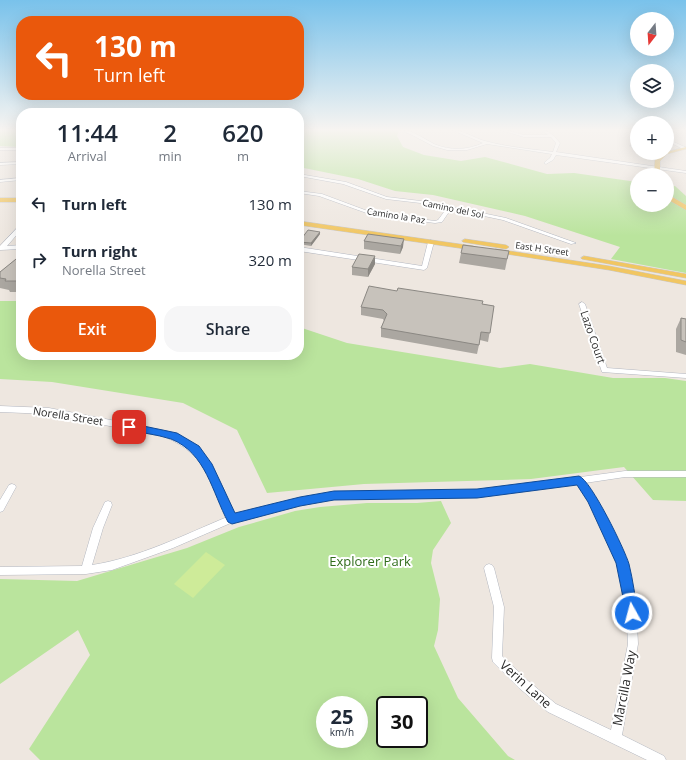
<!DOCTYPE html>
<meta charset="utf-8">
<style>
:root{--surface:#fff;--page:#f6f6f7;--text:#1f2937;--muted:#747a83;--accent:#ea580c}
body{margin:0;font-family:"Open Sans",sans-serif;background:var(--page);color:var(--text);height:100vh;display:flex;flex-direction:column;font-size:15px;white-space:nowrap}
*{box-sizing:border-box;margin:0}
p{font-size:13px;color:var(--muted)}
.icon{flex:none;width:22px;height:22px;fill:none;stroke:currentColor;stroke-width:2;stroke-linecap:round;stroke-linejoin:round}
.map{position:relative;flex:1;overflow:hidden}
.drawer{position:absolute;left:16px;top:108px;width:288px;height:252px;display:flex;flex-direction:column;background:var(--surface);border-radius:16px;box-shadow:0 4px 16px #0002}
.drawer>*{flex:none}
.guide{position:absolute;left:16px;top:16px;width:288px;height:84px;border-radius:16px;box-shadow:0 4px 16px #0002;background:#ea580c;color:#fff;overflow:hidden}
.needle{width:26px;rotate:197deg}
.fabs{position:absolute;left:630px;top:12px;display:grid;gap:8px}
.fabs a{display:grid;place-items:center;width:44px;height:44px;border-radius:50%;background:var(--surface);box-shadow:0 4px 16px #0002;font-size:20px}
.speed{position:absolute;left:316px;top:696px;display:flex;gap:8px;font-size:20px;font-weight:700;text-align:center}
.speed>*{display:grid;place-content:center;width:52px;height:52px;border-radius:50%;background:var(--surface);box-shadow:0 4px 16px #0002;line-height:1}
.speed small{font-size:10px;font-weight:400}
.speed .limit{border:2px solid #111;border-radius:6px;background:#fff;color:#111}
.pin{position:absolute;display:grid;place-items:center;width:34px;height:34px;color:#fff;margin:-17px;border-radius:8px;box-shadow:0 2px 6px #0006}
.me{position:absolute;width:44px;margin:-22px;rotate:353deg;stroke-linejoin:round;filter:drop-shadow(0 0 3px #0008)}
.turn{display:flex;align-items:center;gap:14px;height:84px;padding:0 12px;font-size:18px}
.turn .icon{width:52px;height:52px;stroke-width:2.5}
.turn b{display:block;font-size:28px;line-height:34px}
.eta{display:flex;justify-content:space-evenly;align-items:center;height:68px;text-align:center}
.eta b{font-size:24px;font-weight:600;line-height:28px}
.action{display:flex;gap:8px;margin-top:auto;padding:8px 12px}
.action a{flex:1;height:46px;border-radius:16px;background:var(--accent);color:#fff;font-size:16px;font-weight:600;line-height:46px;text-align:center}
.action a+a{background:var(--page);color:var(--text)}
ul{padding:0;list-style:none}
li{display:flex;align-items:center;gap:12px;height:56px;padding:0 12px}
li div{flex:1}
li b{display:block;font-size:15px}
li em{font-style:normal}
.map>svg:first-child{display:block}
</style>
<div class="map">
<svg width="686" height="760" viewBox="0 0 686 760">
<rect width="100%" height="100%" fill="#eee7e0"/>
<g fill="#bae49d" fill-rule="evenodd">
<polygon points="0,130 21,130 21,147 0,146"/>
<polygon points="299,130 399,130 397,136 403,147 424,155 461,161 485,157 547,174 574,173 637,182 637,205 667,205 667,185 675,186 686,196 686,273 611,259 620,247 525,216 433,195 395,191 358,179 299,167"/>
<polygon points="0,301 21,301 21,355 299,355 299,327 347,343 500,368 530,364 613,378 665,378 686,381 686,501 653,500 624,467 531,479 364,484 267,493 237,430 183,403 52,382 0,379"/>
<path d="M441 501 451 523 433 550 431 563 440 599 438 630 434 646 458 698 508 756 515 760H40L29 749 90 655 78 630 0 684V579L77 581 187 548 239 527 295 511 320 507 367 503H417ZM325 705H359V739H325ZM385 705H419V739H385Z"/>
</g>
<polygon fill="#ceeb99" points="206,552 225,565 193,598 174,584"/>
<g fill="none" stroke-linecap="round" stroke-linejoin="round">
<defs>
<g id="minor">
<path d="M406 130C416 133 425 139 434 144 450 151 468 150 483 143L452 130C463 130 474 138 485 141 507 147 530 149 553 152L556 143 551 137H524L500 130H506L524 135H548L541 130C549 130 555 137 560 143L556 152 686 171V173L556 155 553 160 546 164 544 163 550 158 552 154 487 144 467 150H447L433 146 412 135 405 132V130Z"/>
<polygon points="667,139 685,147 686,148 683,149 667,141"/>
<polygon points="637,144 637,146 632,147 630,146"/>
<rect x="0" y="148" width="21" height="2"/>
<polygon points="21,162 21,164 0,165 0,163"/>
<polygon points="299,174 346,182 387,197 429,202 506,218 576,243 571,244 503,220 451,209 442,222 435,223 372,215 319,196 299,193 299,191 322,194 373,213 435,221 438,220 447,208 429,204 386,199 343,184 299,176"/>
<polygon points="21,178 21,180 0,182 0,180"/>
<polygon points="19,226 21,226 21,230 7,246 21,245 21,249 0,250 0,246"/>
<polygon points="431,240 434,242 427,268 424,270 299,251 299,247 422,266 428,242"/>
<polygon points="582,302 585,304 607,368 686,374 686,378 602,372 579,304"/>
<path d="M0 406 49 408 167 431C208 444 219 479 235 515L300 498 334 493 477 491 625 471H686V477H625L585 483 596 498 627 563 636 605 638 644 622 735 664 756 666 760H647L548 712 519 688 493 662 492 658 494 607 484 568 486 565 489 564 492 565 494 568 504 607 502 656 527 680 556 704 611 730 628 644 626 605 617 563 590 502 577 484 477 497 334 499 300 506 233 522 173 548 112 570 86 574 0 575V567L82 566 93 528 105 502 108 501 111 502 112 505 103 528 92 565C138 558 184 535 227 517 211 480 205 454 165 437L49 414 0 412Z"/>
<polygon points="12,484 15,485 16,487 3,511 0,512 0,500 9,485"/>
</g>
<g id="major">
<polygon points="686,147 686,149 667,154 660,161 660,175 654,175 655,160 663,153"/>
<polygon points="667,194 686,205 686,210 667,199"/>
<rect x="0" y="198" width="21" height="4"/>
<polygon points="299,221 473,246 476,248 473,250 299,225"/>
<polygon points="465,239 506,245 509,247 506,249 463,242 462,241"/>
<polygon points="496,249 609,266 686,281 686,285 609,270 494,252 493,251"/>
<polygon points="584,256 686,274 686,278 582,259 581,258"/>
</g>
</defs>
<use href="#minor" stroke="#b3b7c0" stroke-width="1"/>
<use href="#major" stroke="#c8c8c8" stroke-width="1"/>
<use href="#minor" fill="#fff" fill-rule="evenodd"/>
<use href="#major" fill="#f1c662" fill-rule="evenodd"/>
</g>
<g fill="#aba7a1">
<polygon points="320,234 311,246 299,244 299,242"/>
<polygon points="368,234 403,247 400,254 364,249 364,241"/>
<polygon points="509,251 505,270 459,263 461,253"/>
<polygon points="21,255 21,292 10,292 9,290 0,288 0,272"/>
<polygon points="375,256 375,264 368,277 352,275 352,267"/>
<polygon points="482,304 494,306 488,342 480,340 477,354 381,337 381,328 384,321 383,319 361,315 361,307"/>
<polygon points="681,318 686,319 686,355 676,352 676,329"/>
</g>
<g fill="#8b8883">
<polygon points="320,232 320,234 311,246 311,243"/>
<polygon points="404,239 403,247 400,254 401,246"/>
<polygon points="375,256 375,264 368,277 368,269"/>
</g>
<g fill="#c7c2bb" stroke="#8b8883">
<polygon points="308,230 320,232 311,243 299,242"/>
<polygon points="368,234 404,239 401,246 364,241"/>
<polygon points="463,245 509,251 507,259 461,253"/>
<polygon points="359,254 375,256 368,269 352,267"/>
<polygon points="21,255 21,281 5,281 6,279 0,278 0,272"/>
<polygon points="369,286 397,291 398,288 483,301 482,304 494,306 490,333 481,332 479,345 381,328 387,314 383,310 361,307"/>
<polygon points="681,318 686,319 686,342 681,340"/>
</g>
<linearGradient id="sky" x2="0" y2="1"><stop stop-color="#79c2eb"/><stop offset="0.55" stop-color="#f7f4f1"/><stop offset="1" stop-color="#f7f4f1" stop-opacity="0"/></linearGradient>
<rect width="686" height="236" fill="url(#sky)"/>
<path fill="#1a73e8" stroke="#114b97" d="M129 423 177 433 199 446 212 464 235 513 300 497 334 491 477 489 579 476C591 480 625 550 629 564 633 580 635 597 638 613L636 617 632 619 627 617 616 563 588 502 577 485 477 498 334 500 300 506 232 524 228 522C212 492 206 453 171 439 156 434 140 433 125 429L124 427 125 424Z"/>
<g text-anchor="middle" stroke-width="4" stroke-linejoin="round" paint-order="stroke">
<g font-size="9" fill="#2d2d2d" stroke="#fff">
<text transform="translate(453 209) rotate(12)" y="3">Camino del Sol</text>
<text transform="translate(396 216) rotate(9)" y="3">Camino la Paz</text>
<text transform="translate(542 249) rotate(8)" y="3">East H Street</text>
</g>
<g font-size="11" fill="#2d2d2d" stroke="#fff">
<text transform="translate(593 337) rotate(71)" y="4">Lazo Court</text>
<text transform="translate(68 416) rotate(9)" y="4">Norella Street</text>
</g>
<g font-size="13" fill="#316d1b" stroke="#fff">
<text x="370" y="566">Explorer Park</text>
</g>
<g font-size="13" fill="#2d2d2d" stroke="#fff">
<text transform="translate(526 684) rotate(42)" y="5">Verin Lane</text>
<text transform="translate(624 688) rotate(-79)" y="5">Marcilla Way</text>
</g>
</g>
</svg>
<div class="fabs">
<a><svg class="needle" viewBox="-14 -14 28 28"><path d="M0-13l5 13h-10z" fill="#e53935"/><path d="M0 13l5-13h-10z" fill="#747a83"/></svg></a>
<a><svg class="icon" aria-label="layers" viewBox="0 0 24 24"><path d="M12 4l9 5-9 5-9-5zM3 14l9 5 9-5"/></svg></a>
<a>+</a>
<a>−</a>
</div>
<div class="speed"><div>25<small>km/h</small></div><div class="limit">30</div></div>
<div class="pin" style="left:129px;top:427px;background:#d93025"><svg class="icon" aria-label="arrive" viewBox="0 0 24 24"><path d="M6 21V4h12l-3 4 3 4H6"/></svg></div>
<svg class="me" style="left:632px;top:613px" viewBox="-20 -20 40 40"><circle r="17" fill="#1a73e8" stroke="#fff" stroke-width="3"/><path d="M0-11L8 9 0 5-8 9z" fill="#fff"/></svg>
<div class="guide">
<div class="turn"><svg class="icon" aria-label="left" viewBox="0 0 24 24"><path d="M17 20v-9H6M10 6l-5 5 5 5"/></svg><div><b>130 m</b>Turn left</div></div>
</div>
<section class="drawer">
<div class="eta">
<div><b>11:44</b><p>Arrival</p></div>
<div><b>2</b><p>min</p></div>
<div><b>620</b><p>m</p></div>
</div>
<ul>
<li><svg class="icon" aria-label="left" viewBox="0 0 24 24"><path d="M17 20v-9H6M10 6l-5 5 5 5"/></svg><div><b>Turn left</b></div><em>130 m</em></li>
<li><svg class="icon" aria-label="right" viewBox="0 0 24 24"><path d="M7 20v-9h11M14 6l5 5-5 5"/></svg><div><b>Turn right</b><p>Norella Street</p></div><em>320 m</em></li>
</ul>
<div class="action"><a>Exit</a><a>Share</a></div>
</section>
</div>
